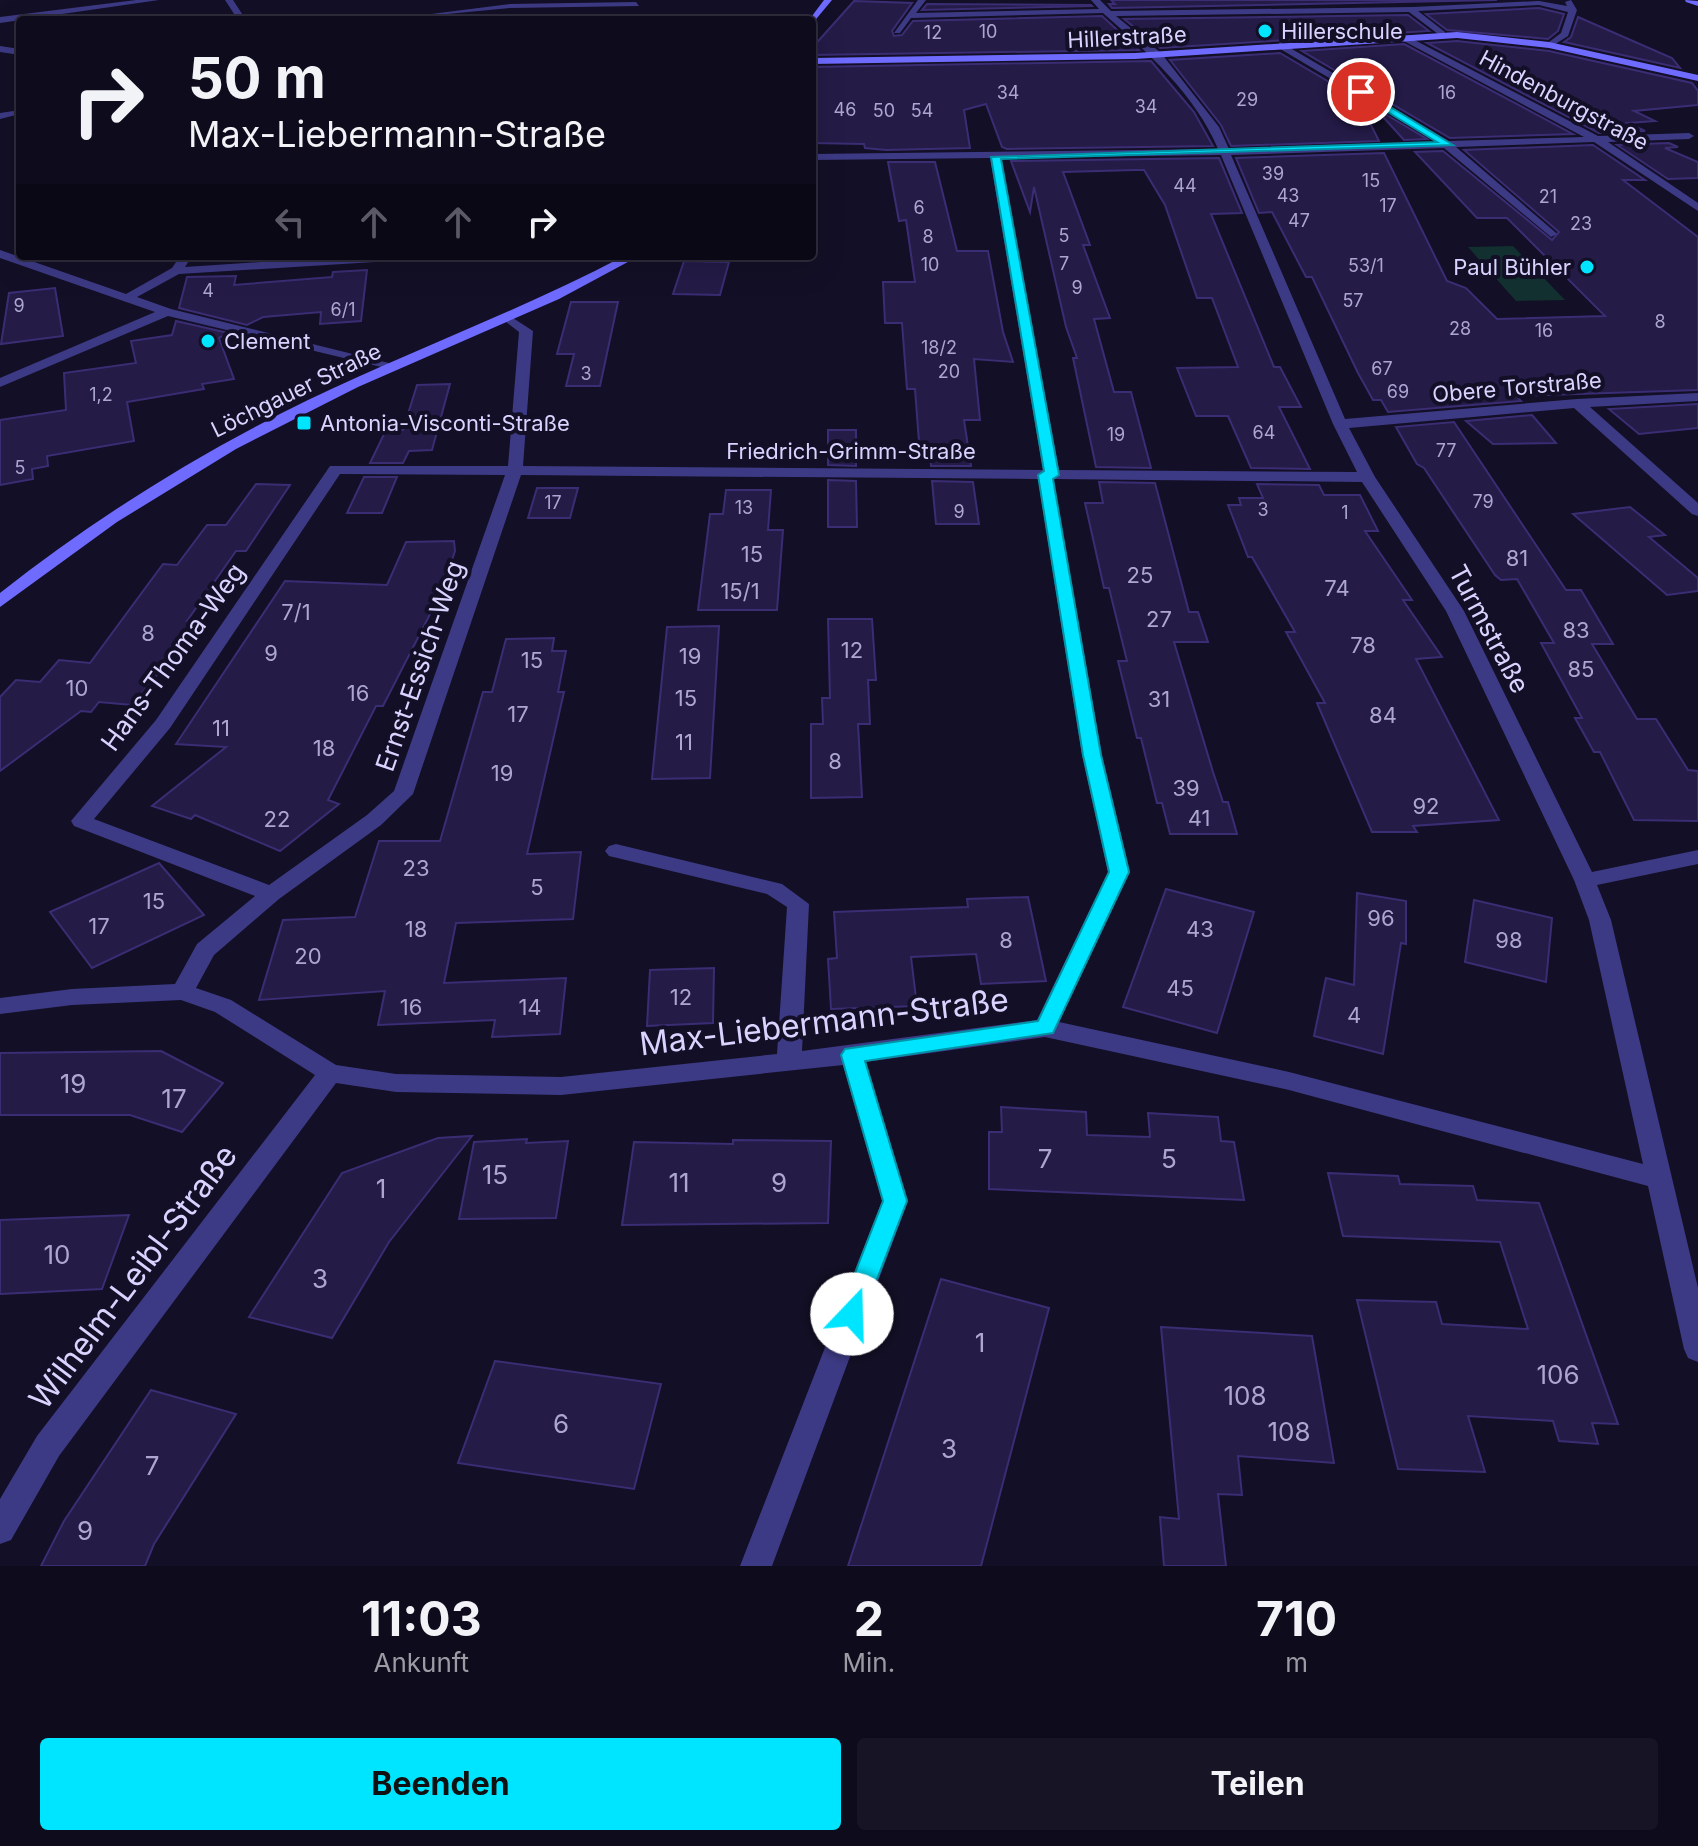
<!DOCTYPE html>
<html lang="de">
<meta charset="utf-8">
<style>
:root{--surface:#0e0b1c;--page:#171425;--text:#f1f3f6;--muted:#9b9ba3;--line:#2e2b3b;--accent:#00e5ff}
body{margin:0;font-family:Inter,sans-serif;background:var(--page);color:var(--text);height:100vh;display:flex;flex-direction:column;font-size:30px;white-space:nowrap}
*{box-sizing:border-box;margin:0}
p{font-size:26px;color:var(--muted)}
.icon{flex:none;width:44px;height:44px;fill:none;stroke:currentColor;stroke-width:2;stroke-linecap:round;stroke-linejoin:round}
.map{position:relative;height:1566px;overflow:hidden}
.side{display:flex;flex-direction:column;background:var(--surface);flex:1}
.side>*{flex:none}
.top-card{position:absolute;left:16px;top:16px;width:800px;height:244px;border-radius:8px;box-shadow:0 8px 32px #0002,0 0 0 2px var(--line);background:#0e0b1c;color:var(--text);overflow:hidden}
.pin{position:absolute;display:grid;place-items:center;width:68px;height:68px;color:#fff;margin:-34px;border:4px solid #fff;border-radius:50%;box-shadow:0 2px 8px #0007}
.me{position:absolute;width:88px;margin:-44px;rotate:21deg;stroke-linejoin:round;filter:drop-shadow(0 0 6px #0008)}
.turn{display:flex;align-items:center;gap:28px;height:168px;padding:0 40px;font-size:36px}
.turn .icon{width:104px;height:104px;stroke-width:2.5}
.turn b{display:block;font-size:56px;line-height:68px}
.lanes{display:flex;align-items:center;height:76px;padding:0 40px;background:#0003;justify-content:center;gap:40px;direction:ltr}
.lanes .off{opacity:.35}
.eta{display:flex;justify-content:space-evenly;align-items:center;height:136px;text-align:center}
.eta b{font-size:48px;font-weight:700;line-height:56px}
.cta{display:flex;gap:16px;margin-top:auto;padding:16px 40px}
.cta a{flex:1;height:92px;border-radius:8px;background:var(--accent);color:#111;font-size:32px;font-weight:700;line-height:92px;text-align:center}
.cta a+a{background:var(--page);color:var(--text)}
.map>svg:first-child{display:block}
</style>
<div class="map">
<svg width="1698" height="1566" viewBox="0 0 1698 1566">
<rect width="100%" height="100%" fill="#130f26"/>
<polygon fill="#12302f" points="1513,246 1565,300 1516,301 1468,247"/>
<g fill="#241b47" stroke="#3b2d73" stroke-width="2">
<polygon points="1111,0 1497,0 1112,8 1109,4 1115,4"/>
<polygon points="854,1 912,3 892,31 894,36 902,35 913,21 1102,16 1139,50 812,55 812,48"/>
<polygon points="927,4 1091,5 1092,6 922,10"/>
<polygon points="1539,8 1564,14 1558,31 1548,39 1447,30 1426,14"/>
<polygon points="1408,15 1429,31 1160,48 1124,19"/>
<polygon points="1578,17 1672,58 1680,68 1564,42 1571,37"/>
<polygon points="1457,41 1549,51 1692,83 1698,91 1698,105 1634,111 1655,121 1628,123 1645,131 1599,133 1427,43"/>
<polygon points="1404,44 1573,134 1450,138 1302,51"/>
<polygon points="1280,53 1358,99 1379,141 1231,146 1221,125 1170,60"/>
<polygon points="1151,61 1194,112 1213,146 1007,149 1002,147 986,104 964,110 970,148 886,150 865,148 864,144 812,143 812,67"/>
<polygon points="1375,108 1427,139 1404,140"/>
<polygon points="1669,143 1678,147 1665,148 1698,162 1698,178 1668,179 1617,145"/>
<polygon points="1593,145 1645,180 1623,180 1698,237 1698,390 1516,396 1521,401 1388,412 1381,400 1373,400 1358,373 1312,277 1306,277 1272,212 1259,213 1236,158 1384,153 1447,281 1466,288 1497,319 1605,316 1507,218 1477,218 1415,152 1443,151 1552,240 1559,232 1464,150"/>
<polygon points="1219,158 1242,213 1211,214 1274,367 1280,367 1301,407 1279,407 1310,469 1251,468 1228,416 1196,416 1177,368 1238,367 1212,298 1197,298 1165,205 1144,170 1135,170 1063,172 1090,245 1083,245 1110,318 1094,319 1114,392 1131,392 1151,468 1096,467 1073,358 1077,358 1066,327 1034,187 1030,212 1011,161"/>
<polygon points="888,162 935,162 957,251 988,251 1003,332 1013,362 974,359 980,420 964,420 971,466 931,466 930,455 920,455 915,389 907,389 902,323 885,323 883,282 915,282 906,220 899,221"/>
<polygon points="684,261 729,262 720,295 673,294"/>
<polygon points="367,270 361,321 320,324 321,312 263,317 247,325 179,308 187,277 236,276 234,285 332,277 333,272"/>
<polygon points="55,288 63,336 1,344 9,293"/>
<polygon points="571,302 618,302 600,386 566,386 574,354 557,354"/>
<polygon points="176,321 228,333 219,338 234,379 202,384 204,389 127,402 134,441 47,456 48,466 32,469 33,479 0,485 0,420 66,410 64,373 136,363 131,341 172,335"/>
<polygon points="450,384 432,450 409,451 403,463 370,463 386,430 403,430 417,385"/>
<polygon points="1698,404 1698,428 1639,434 1609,409"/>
<polygon points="1532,415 1556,443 1493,444 1466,421"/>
<polygon points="1454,422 1566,590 1581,590 1613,644 1592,644 1637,719 1656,719 1688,770 1698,771 1698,821 1634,820 1600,752 1594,752 1575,718 1582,718 1541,643 1554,643 1517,579 1501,580 1495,575 1424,468 1417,464 1396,427"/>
<polygon points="828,430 856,430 856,466 828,465"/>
<polygon points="364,477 397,477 382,513 347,513"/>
<polygon points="828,480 856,481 857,527 828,527"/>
<polygon points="932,481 973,482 979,524 936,524"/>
<polygon points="1099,482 1155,483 1189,612 1198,612 1208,642 1174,642 1213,772 1223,802 1228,802 1237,834 1170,834 1162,803 1157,803 1141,738 1137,738 1118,661 1127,661 1109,588 1104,588 1085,503 1103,503"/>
<polygon points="256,484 290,485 246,551 236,551 187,621 201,622 132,705 99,702 91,712 81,711 0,771 0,697 16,680 40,682 59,660 90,663 163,564 177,565 207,525 226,525"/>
<polygon points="1257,484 1319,485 1324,495 1360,495 1378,531 1365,531 1412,600 1403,600 1442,657 1416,659 1499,820 1413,826 1417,832 1372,832 1317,703 1325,703 1286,632 1295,632 1252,557 1248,557 1228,505 1241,505 1239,498 1263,498"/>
<polygon points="537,488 578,488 570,518 528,518"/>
<polygon points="726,490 771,490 768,530 783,530 777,610 698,610 710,514 723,514"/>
<polygon points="1630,507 1665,535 1649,537 1698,578 1698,591 1667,595 1573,514"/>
<polygon points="454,541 455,551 443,588 426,622 383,706 376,706 328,800 339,804 280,851 195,815 191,819 152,806 226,747 176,744 285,581 387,585 406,542"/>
<polygon points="828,619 872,619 876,680 868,680 870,724 858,724 862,797 811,798 811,724 823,724 822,698 830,698"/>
<polygon points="719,626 710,778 652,779 667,627"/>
<polygon points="554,638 552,651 566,651 558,692 564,692 527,854 581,852 573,919 456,923 444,983 566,978 560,1034 492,1037 495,1020 378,1025 385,991 259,1000 283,920 355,917 379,841 440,841 483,692 492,692 506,639"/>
<polygon points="159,863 204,915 92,968 50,912"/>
<polygon points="1166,889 1254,912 1217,1033 1123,1007"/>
<polygon points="1357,893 1406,901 1406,944 1401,943 1383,1054 1314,1036 1326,978 1354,985"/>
<polygon points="1028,897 1046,981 981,984 976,954 911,957 917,1006 831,1009 828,959 837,958 834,912 968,907 967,899"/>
<polygon points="1474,900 1552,918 1546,982 1465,962"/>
<polygon points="714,968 713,1023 647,1026 650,970"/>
<polygon points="161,1051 223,1083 182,1132 130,1115 0,1115 0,1053"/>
<polygon points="1001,1107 1086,1112 1087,1135 1150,1137 1148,1113 1218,1117 1221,1141 1234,1142 1244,1200 989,1189 989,1132 1002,1132"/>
<polygon points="472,1136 389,1242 332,1338 249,1317 342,1173 438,1138"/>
<polygon points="527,1139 526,1143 568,1141 556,1218 459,1219 474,1142"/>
<polygon points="733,1140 831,1141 828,1223 622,1225 634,1142 733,1144"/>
<polygon points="1328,1173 1398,1176 1400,1184 1473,1186 1477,1200 1539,1203 1618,1424 1592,1423 1598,1444 1559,1441 1553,1421 1468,1416 1485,1472 1398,1469 1357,1300 1436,1302 1442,1324 1528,1329 1500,1242 1343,1236"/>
<polygon points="129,1215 102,1289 0,1294 0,1220"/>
<polygon points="941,1279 1049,1308 981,1566 848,1566"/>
<polygon points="1161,1327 1312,1336 1334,1463 1238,1456 1242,1495 1218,1494 1226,1566 1164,1566 1160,1517 1179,1519"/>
<polygon points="495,1361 661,1384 634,1489 458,1463"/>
<polygon points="151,1390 236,1414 154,1544 145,1566 41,1566 64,1521"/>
</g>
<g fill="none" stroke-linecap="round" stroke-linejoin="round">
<g fill="#3d3a85" fill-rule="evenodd">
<polygon points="136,0 159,0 0,23 0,17"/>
<polygon points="225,0 233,0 246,20 238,20"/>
<path d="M918 0H926L916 13 1099 9 1091 0H1100L1111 11 1413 7 1539 1 1567 6 1565 2 1571 0 1577 10 1568 36 1549 48 1545 45 1561 33 1568 12 1539 5 1418 11 1445 32 1442 37 1409 12 1116 16 1161 53 1219 127 1229 149 1437 142 1277 47 1280 42 1449 141 1584 137 1400 39 1403 34 1598 136 1689 133 1694 136 1689 139 1608 142 1698 203V211L1594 142 1456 147 1555 232 1557 234 1551 237 1444 148 1231 155 1345 419 1577 399 1698 393V401L1590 407 1698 503V516L1692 514 1574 408 1349 428 1375 477 1464 611 1592 872 1698 850V864L1597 885 1611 920 1698 1288V1362L1688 1358 1684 1349 1648 1186 1289 1090 1045 1037 866 1062 908 1201 772 1566H740L882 1201 843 1065 561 1095 396 1092 336 1083 59 1456 11 1540 0 1544V1499L37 1436 315 1075 215 1012 181 1000 72 1005 0 1014V998L72 989 175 984 197 944 255 896 74 826 71 821 156 720 330 466H508L519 332 501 318 507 314 533 331 523 466 1043 470 990 158 812 160V154L1218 149C1195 94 1146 51 1103 13L911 18 900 33H894ZM1221 155 1333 424 1357 472 1059 470 1000 158ZM340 474 505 475 394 791 367 815 269 885 94 819 170 728ZM521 475 1038 479 1082 755 1108 872 1037 1020 802 1051 809 904 782 884 616 844 609 846 605 851 609 856 767 894 787 907 777 1054 561 1077 396 1074 336 1065 231 1000 196 988 214 955 279 899 381 825 413 794ZM1053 479 1362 482 1446 611 1574 880 1589 920 1643 1164 1289 1072 1059 1022 1130 872 1102 755Z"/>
<polygon points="636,2 639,6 510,8 384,20 510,4"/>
<polygon points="0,46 20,49 20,55 0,52"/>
<polygon points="20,110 20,114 0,119 0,113"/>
<polygon points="0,250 126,294 172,268 180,256 192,256 185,267 352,256 413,256 407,260 179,274 137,297 171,309 401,366 394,370 168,316 0,387 0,378 155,312 0,258"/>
</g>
<g fill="#6f6bff" fill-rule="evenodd">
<polygon points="824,0 832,0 812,24 809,20"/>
<polygon points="1685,0 1698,1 1698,6 1686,2"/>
<polygon points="1457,32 1549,42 1698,75 1698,81 1549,48 1457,38 1135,59 812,64 812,58 1135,53"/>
<path d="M624 256H639L559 299 358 387 236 449 117 522 0 607V593C95 518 199 453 308 400 413 350 521 310 624 256Z"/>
</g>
</g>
<polygon fill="#00e5ff" stroke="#0095a6" stroke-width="2" points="1358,91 1364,91 1453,145 1001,159 1059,475 1053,479 1101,755 1129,872 1053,1033 865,1061 907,1201 861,1321 852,1325 843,1321 839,1314 883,1201 841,1055 845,1049 1038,1021 1109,872 1083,755 1038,475 1044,471 991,157 1437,142 1358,94"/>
<g fill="#00e5ff" stroke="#130f26" stroke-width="3">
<circle cx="1265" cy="31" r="8"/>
<circle cx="1587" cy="267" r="8"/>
<circle cx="208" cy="341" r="8"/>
<rect x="296" y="415" width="16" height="16" rx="4"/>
</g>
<g text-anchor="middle" stroke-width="8" stroke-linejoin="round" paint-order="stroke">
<g font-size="18" fill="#aca6d1">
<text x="988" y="38">10</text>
<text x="933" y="39">12</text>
<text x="1008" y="99">34</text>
<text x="1447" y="99">16</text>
<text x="1247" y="106">29</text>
<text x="1146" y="113">34</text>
<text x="845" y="116">46</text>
<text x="884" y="117">50</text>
<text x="922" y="117">54</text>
<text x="1273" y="180">39</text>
<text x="1371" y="187">15</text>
<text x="1185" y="192">44</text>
<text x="1288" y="202">43</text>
<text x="1548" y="203">21</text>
<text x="1388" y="212">17</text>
<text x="919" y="214">6</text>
<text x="1299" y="227">47</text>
<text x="1581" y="230">23</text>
<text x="1064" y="242">5</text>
<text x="928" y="243">8</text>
<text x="1064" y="270">7</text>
<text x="930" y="271">10</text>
<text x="1366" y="272">53/1</text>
<text x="1077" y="294">9</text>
<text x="208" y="297">4</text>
<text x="1353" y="307">57</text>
<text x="19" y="312">9</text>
<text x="343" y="316">6/1</text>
<text x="1660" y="328">8</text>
<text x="1460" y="335">28</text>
<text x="1544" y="337">16</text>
<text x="939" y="354">18/2</text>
<text x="1382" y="375">67</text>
<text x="949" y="378">20</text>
<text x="586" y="380">3</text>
<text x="1398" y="398">69</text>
<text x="101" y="401">1,2</text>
<text x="1264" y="439">64</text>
<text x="1116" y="441">19</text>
<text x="1446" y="457">77</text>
<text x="20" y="474">5</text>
<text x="1483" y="508">79</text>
<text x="553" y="509">17</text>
<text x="744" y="514">13</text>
<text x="1263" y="516">3</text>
<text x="959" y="518">9</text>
<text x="1345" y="519">1</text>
</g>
<g font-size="22" fill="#d9d4ff" stroke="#130f26" text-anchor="start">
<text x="1281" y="39">Hillerschule</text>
<text x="1571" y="275" text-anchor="end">Paul Bühler</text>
<text x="224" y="349">Clement</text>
<text x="320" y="431">Antonia-Visconti-Straße</text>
</g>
<g font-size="22" fill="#d9d4ff" stroke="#130f26">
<text transform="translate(1127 37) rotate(-3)" y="8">Hillerstraße</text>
<text transform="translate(1564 100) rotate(28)" y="8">Hindenburgstraße</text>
<text transform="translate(1517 387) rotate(-5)" y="8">Obere Torstraße</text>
<text transform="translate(296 390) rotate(-26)" y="8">Löchgauer Straße</text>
<text x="851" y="459">Friedrich-Grimm-Straße</text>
</g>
<g font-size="22" fill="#aca6d1">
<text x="752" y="562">15</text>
<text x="1517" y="566">81</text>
<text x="1140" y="583">25</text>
<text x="1337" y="596">74</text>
<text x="740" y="599">15/1</text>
<text x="296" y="620">7/1</text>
<text x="1159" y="627">27</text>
<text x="1576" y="638">83</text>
<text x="148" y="641">8</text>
<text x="1363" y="653">78</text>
<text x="852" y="658">12</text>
<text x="271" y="661">9</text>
<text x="690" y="664">19</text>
<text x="532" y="668">15</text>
<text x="1581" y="677">85</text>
<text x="77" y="696">10</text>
<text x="358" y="701">16</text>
<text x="686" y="706">15</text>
<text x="1159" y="707">31</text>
<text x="518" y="722">17</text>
<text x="1383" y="723">84</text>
<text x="221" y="736">11</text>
<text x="684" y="750">11</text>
<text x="324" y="756">18</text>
<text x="835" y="769">8</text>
<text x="502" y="781">19</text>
<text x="1186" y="796">39</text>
<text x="1426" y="814">92</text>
<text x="1199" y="826">41</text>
<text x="277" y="827">22</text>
<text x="416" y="876">23</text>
<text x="537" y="895">5</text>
<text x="154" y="909">15</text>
<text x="1381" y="926">96</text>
<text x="99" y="934">17</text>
<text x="416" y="937">18</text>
<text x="1200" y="937">43</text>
<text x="1006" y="948">8</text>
<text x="1509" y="948">98</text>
<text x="308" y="964">20</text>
<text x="1180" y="996">45</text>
<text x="681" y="1005">12</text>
<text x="411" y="1015">16</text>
<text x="530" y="1015">14</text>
<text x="1354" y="1023">4</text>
</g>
<g font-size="26" fill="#d9d4ff" stroke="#130f26">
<text transform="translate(1489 629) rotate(62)" y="9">Turmstraße</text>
<text transform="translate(173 657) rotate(-54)" y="9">Hans-Thoma-Weg</text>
<text transform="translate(420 666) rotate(-71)" y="9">Ernst-Essich-Weg</text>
</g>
<g font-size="26" fill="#aca6d1">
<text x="73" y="1093">19</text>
<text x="174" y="1108">17</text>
<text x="1045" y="1168">7</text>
<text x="1169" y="1168">5</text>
<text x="495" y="1184">15</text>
<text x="679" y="1192">11</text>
<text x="779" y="1192">9</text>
<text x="381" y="1198">1</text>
<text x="57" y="1264">10</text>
<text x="320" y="1288">3</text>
<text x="980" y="1352">1</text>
<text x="1558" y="1384">106</text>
<text x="1245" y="1405">108</text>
<text x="561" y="1433">6</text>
<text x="1289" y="1441">108</text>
<text x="949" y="1458">3</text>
<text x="152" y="1475">7</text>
<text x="85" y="1540">9</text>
</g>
<g font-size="32" fill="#d9d4ff" stroke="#130f26">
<text transform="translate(824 1022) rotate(-7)" y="11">Max-Liebermann-Straße</text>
<text transform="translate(133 1277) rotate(-53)" y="11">Wilhelm-Leibl-Straße</text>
</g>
</g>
</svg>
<div class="pin" style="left:1361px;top:92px;background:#d93025"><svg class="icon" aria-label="arrive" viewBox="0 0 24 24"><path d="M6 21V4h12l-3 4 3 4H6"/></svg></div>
<svg class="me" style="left:852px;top:1314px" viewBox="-20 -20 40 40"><circle r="19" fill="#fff"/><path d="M0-13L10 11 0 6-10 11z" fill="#00e5ff"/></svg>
<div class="top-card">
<div class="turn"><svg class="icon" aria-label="right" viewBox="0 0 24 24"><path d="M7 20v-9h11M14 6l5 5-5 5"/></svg><div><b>50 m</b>Max-Liebermann-Straße</div></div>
<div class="lanes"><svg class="icon off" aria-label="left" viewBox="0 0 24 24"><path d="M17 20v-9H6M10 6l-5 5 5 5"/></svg><svg class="icon off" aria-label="ahead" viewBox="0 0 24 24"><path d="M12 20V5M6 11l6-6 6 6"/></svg><svg class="icon off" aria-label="ahead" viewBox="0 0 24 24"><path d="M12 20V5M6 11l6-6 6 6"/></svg><svg class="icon" aria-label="right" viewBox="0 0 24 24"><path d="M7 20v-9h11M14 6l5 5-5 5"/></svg></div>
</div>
</div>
<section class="side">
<div class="eta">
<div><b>11:03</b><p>Ankunft</p></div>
<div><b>2</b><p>Min.</p></div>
<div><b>710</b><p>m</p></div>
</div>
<div class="cta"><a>Beenden</a><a>Teilen</a></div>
</section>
